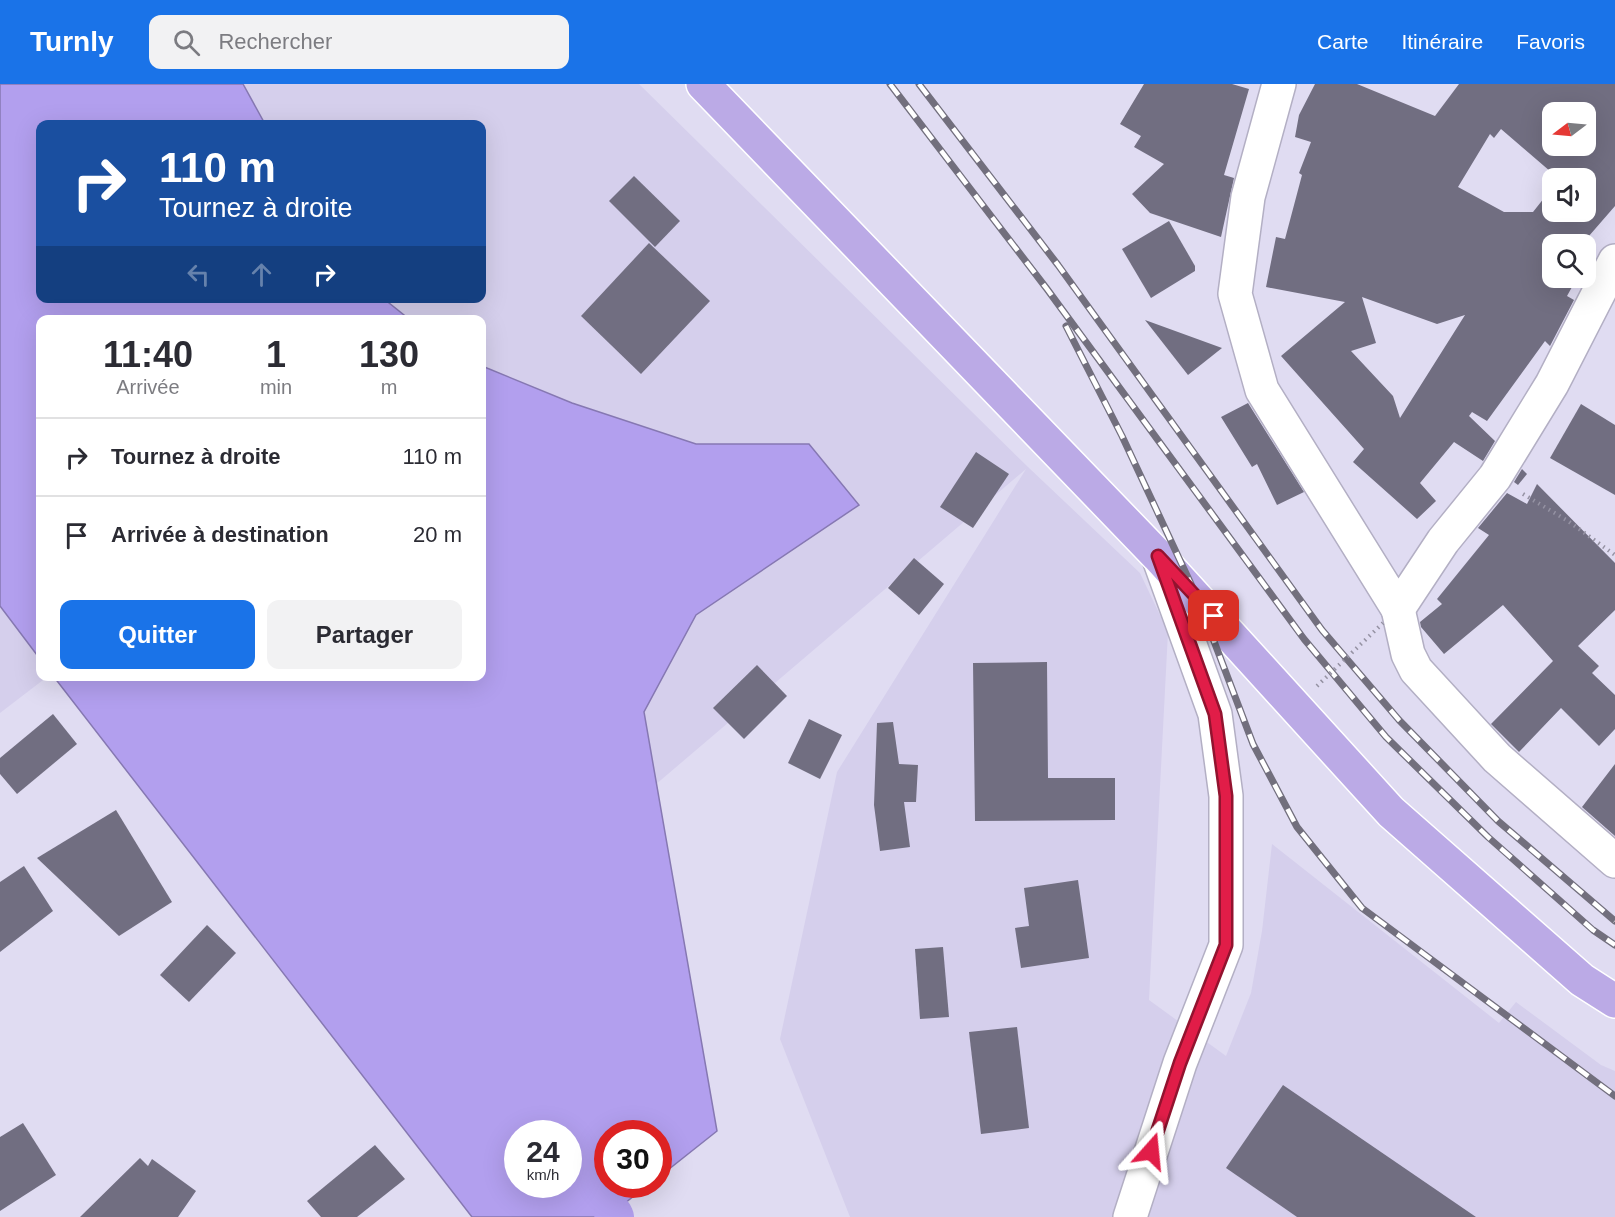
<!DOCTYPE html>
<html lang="fr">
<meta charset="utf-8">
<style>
:root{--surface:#fff;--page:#f2f2f3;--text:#2b2b33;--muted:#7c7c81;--line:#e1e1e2;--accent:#1a73e8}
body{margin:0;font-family:Helvetica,sans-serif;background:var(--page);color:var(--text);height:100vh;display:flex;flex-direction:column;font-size:22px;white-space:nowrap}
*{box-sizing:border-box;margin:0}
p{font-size:20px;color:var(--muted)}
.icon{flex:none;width:33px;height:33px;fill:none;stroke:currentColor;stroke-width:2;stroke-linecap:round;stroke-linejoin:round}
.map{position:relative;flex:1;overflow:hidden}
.panel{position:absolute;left:36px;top:231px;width:450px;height:366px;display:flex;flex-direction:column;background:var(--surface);border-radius:12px;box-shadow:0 6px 24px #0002}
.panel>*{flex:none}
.hud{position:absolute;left:36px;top:36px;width:450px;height:183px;border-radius:12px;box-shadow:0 6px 24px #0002;background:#1a4fa0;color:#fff;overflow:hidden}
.needle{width:39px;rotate:254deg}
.fabs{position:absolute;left:1542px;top:18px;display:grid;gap:12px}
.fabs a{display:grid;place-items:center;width:54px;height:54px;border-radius:12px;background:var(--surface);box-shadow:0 6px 24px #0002;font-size:30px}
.speed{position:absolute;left:504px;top:1036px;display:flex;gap:12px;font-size:30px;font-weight:700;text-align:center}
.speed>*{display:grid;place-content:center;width:78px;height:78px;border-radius:50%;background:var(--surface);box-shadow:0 6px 24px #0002;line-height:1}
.speed small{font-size:15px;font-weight:400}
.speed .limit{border:9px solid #d22;background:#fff;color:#111}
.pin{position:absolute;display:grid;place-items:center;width:51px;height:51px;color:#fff;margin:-26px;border-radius:12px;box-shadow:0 3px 9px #0006}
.me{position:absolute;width:66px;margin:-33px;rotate:18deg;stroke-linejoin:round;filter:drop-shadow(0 0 4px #0008)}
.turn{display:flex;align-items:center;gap:21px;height:126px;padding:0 24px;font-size:27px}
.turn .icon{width:78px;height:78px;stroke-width:2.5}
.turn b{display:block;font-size:42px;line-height:51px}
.lanes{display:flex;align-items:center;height:57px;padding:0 24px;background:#0003;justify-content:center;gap:30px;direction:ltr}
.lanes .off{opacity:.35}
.eta{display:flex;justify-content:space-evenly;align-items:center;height:102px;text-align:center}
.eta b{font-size:36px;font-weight:800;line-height:42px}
.cta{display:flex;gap:12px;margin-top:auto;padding:12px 24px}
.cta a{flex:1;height:69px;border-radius:12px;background:var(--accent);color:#fff;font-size:24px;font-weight:800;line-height:69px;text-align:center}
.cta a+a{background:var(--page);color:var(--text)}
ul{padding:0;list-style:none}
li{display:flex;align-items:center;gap:18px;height:78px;padding:0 24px;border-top:2px solid var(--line)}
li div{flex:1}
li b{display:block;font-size:22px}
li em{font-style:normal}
header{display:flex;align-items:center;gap:36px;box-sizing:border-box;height:84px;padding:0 30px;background:var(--accent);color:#fff}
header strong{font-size:28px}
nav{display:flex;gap:33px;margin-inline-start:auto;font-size:21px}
.search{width:420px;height:54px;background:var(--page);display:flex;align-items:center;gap:15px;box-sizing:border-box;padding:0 21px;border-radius:12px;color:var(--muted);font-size:22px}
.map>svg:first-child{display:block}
</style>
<header>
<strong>Turnly</strong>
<div class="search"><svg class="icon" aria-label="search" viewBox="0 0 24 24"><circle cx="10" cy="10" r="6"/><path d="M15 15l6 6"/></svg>Rechercher</div>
<nav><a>Carte</a><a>Itinéraire</a><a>Favoris</a></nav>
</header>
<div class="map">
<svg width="1615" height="1133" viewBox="0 0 1615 1133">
<rect width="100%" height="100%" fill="#e0dcf2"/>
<path fill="#d5cfec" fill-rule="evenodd" d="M0 0H639L1028 383 1140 489 1168 548 1149 916 1226 972 1251 909 1262 847 1272 760 1499 939 1516 918 1601 981 1615 987V1133H850L780 955 837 688 1026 385 344 966 54 593 482 592V236H40V592L47 593 0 629ZM40 40H482V214H40Z"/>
<g fill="#b29fee" stroke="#8678b2" stroke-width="1.5" fill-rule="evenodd">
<polygon points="0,0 243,0 265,40 40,40 40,214 384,215 409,235 40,236 40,575 0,522"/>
<path d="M482 282 572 319 696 360H809L859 421 696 531 644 628 717 1047 659 1093 658 1050H608V1101H648L607 1133H472L54 593 482 592ZM518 1050H568V1101H518Z"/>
</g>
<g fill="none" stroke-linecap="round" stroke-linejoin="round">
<polyline stroke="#b29fee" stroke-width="38" points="613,1129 615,1133"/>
</g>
<g fill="#716e81" fill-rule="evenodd">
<polygon points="1144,0 1232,0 1249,5 1224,91 1234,94 1221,153 1150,129 1132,110 1164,80 1134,63 1141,52 1120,40"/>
<path d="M1315 0H1357L1435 32 1459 0H1615V122L1582 160H1552V194H1577L1567 212 1574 216 1550 262 1545 257 1487 337 1472 328 1469 332 1495 357 1483 377 1454 358 1420 399 1436 417 1417 435 1353 378 1364 365 1281 272 1345 218 1266 203 1276 153 1285 155 1302 91 1299 89 1311 58 1295 53 1299 31ZM1552 28H1586V62H1552ZM1501 45 1558 94H1586V128H1552V104L1533 128H1504L1458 103 1490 50 1494 54ZM1362 213 1437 240 1465 231 1400 334 1393 312 1351 267 1376 259Z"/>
<polygon points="634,92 680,137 655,163 609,117"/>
<polygon points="1169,137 1195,182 1195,187 1151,214 1122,165"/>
<polygon points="649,159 710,217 641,290 581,232"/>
<polygon points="1145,236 1222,264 1188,291"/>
<polygon points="1248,319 1304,408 1277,421 1257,380 1252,383 1221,333"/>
<polygon points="1581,320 1615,341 1615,411 1550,374"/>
<polygon points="976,368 1009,390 973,444 940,423"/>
<polygon points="1522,385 1527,390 1518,401 1514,398"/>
<polygon points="1537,400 1615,479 1615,526 1578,562 1599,582 1592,589 1615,611 1615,645 1599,662 1561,624 1519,668 1491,640 1553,577 1503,521 1444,570 1421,543 1420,538 1442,520 1437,515 1489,451 1478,444 1507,409 1527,420"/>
<polygon points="914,474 944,500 919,531 888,504"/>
<polygon points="1047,578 1048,694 1115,694 1115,736 975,737 973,579"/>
<polygon points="757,581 787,612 744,655 713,624"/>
<polygon points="53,630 77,660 17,710 0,690 0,674"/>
<polygon points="809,635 842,651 820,695 788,679"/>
<polygon points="893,638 899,680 918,681 916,718 904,718 910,763 880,767 874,721 877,639"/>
<polygon points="1615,680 1615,752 1582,723"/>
<polygon points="116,726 172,818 119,852 37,774"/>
<polygon points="24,782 53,827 0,868 0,798"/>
<polygon points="1078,796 1089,874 1021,884 1015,844 1029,842 1024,804"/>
<polygon points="207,841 236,869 189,918 160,891"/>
<polygon points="943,863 949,933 920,935 915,865"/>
<polygon points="1017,943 1029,1044 981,1050 969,948"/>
<polygon points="1283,1001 1476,1133 1297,1133 1226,1084"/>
<polygon points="23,1039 56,1091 0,1127 0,1053"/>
<polygon points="375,1061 405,1095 357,1133 321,1133 307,1117"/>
<polygon points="140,1074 148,1082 152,1075 196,1107 178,1133 80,1133"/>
</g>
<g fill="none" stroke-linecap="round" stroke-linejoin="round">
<defs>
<g id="minor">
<polyline points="1279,0 1248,113 1235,210 1262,306 1398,525 1443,457 1495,393 1552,300 1615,177"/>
<polyline points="1398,525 1408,570 1416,586 1497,674 1615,777"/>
<polyline points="1130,1133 1180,979 1226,861 1226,712 1215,630 1158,472"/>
</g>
<polyline id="major" points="703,0 1158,472 1391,728 1582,896 1615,917"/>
</defs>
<use href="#minor" stroke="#b3afc4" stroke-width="36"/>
<use href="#major" stroke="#fff" stroke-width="36"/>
<polyline stroke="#9592a3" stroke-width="4" stroke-dasharray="1.5 4.5" stroke-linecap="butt" points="1523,410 1568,437 1615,471"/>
<use href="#minor" stroke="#fff" stroke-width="33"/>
<use href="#major" stroke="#bbaae6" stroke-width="33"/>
<defs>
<g id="rail">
<polyline points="890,0 1047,205 1304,555 1386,653 1488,753 1593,846 1615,861"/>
<polyline points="919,0 1058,181 1322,546 1399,636 1498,737 1615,837"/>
<polyline points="1066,242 1122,352 1198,515 1253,660 1297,743 1362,824 1615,1012"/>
</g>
</defs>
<use href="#rail" stroke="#726f7d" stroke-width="7"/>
<use href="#rail" stroke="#fff" stroke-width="4.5" stroke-dasharray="14" stroke-linecap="butt"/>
<polyline stroke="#9592a3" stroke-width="4" stroke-dasharray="1.5 4.5" stroke-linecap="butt" points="1317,602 1383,539"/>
</g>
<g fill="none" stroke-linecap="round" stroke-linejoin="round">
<defs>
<polyline id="route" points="1151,1067 1180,979 1226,861 1226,712 1215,630 1158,472 1214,532"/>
</defs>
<use href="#route" stroke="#92132f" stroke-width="15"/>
<use href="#route" stroke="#e11d48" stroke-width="10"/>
</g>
</svg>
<div class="fabs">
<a><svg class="needle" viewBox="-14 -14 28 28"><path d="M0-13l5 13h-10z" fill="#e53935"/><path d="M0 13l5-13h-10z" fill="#7c7c81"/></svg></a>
<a><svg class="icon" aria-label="sound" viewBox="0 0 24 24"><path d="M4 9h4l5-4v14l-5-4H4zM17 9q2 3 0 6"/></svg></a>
<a><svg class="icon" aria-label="search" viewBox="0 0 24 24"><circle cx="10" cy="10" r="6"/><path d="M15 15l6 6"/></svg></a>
</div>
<div class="speed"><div>24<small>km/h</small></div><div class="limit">30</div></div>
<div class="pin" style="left:1214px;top:532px;background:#d93025"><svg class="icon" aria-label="arrive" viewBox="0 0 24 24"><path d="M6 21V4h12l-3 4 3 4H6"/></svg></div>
<svg class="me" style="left:1151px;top:1067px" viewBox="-20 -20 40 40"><path d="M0-17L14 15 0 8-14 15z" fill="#e11d48" stroke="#fff" stroke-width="4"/></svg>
<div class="hud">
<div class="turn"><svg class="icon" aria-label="right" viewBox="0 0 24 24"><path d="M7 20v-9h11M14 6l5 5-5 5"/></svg><div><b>110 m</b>Tournez à droite</div></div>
<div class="lanes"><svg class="icon off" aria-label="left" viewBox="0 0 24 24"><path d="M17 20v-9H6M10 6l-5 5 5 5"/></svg><svg class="icon off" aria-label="ahead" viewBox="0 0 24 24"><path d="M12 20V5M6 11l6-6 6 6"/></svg><svg class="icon" aria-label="right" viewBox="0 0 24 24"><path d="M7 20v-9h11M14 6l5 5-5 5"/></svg></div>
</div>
<section class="panel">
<div class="eta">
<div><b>11:40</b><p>Arrivée</p></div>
<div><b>1</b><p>min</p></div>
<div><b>130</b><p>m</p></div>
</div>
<ul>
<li><svg class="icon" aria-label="right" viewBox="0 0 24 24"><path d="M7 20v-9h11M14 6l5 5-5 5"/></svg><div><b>Tournez à droite</b></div><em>110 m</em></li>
<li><svg class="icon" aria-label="arrive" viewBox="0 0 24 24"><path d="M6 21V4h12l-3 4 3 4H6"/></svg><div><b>Arrivée à destination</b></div><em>20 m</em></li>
</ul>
<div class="cta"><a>Quitter</a><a>Partager</a></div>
</section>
</div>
